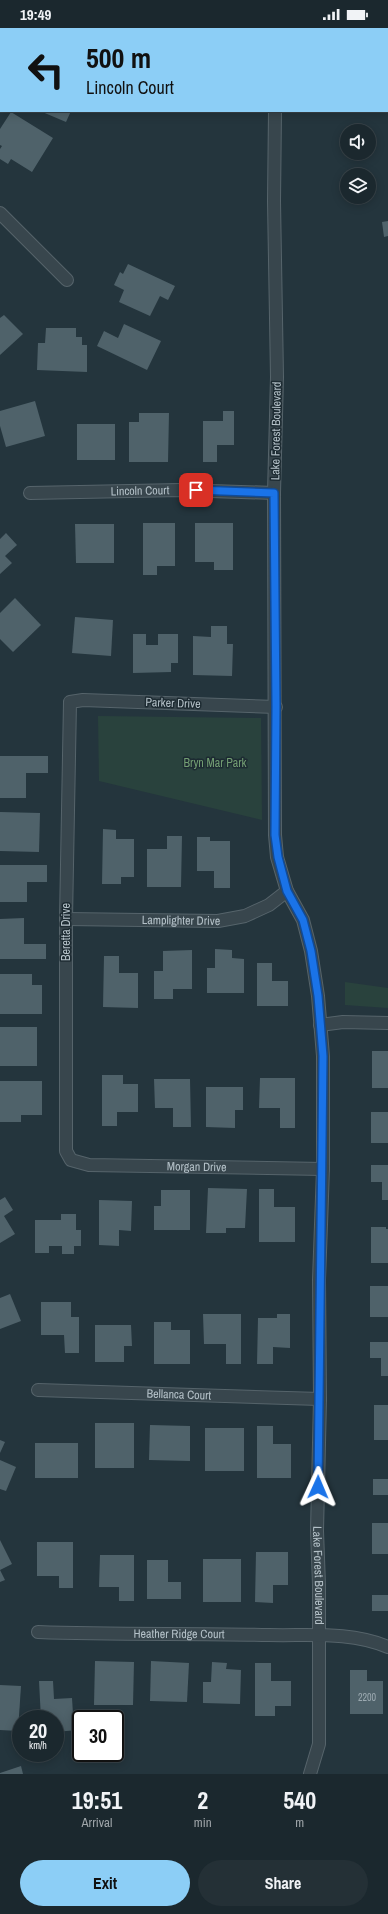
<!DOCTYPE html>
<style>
:root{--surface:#1b282e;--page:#243036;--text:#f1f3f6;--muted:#a0a6aa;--line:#39444a;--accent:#8ccef6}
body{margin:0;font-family:"Archivo Narrow",sans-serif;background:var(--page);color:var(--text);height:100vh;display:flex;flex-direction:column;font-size:15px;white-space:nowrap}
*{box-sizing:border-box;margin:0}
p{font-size:13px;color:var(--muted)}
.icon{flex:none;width:22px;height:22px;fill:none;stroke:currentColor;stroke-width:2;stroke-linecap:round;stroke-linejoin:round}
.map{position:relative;height:1746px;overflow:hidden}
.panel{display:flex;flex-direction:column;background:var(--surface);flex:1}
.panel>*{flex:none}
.hud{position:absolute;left:0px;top:0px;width:388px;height:84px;box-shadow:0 2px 10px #0003,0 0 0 1px var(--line);background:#8ccef6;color:#111;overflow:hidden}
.tools{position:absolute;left:340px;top:96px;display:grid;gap:8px}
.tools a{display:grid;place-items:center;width:36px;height:36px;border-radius:50%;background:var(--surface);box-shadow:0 2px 10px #0003,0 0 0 1px var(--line);font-size:20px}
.speed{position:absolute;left:12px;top:1682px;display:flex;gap:8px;font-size:20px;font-weight:700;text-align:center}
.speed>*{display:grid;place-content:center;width:52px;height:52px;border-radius:50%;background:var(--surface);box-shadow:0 2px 10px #0003,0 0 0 1px var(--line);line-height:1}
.speed small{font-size:10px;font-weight:400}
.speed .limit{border:2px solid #111;border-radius:6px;background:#fff;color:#111}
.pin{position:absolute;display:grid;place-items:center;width:34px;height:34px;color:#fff;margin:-17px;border-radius:8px;box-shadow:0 2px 6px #0006}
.me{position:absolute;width:44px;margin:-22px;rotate:1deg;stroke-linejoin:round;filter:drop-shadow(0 0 3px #0008)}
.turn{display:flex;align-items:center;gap:14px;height:84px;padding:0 20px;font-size:18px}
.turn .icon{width:52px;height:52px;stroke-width:2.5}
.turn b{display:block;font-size:28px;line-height:34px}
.eta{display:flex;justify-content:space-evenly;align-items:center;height:68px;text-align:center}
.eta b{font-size:24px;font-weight:800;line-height:28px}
.button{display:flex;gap:8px;margin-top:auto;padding:8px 20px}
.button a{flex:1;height:46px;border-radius:24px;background:var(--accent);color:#111;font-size:16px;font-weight:800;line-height:46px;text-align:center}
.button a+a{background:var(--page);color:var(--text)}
.status{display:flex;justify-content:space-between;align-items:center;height:28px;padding:0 20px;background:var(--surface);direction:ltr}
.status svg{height:11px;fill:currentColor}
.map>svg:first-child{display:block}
</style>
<div class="status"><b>19:49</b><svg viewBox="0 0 49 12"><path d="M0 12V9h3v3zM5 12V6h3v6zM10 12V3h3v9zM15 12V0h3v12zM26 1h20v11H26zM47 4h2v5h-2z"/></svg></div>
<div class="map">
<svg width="388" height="1746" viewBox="0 0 388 1746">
<rect width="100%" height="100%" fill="#24353d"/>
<g fill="#29423d">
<polygon points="98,688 261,690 262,792 99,753"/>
<polygon points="345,954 388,960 388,980 345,977"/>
</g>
<g fill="#4f626a">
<polygon points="40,83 71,83 66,94"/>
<polygon points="11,84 53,110 32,144 11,131 8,136 0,131 0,121 2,118 0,117 0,101"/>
<polygon points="388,193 388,208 384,209 382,194"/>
<polygon points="128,236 175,258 168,272 160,268 150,288 119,274 124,262 114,257 120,244 123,246"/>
<polygon points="4,287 23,306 0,327 0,290"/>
<polygon points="124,296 161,313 147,342 97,318 104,303 118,310"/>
<polygon points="46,300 76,300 76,309 82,309 82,317 87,317 87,344 37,342 38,315 45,315"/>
<polygon points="35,373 45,408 6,419 0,398 0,383"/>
<polygon points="223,383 234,383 234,417 217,417 217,434 203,434 203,393 223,393"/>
<polygon points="139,385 169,385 168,434 129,434 129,394 139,394"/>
<rect x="77" y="396" width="38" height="36"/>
<polygon points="143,495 175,495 175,538 157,538 157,547 143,547"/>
<polygon points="195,495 233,495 233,542 214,542 214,534 195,534"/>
<polygon points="75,496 114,496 114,535 76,535"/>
<polygon points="6,505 17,517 5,528 12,535 0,546 0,511"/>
<polygon points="15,570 41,597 13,624 0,611 0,585"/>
<polygon points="75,589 113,592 111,628 72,625"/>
<polygon points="211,598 227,598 227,616 233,616 232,648 193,647 193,608 211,609"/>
<polygon points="133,606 146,606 146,617 158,617 158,606 178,606 178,635 171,635 171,644 133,645"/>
<polygon points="0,728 48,728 48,745 26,745 26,770 0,770"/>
<polygon points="0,784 40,785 39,824 0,823"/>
<polygon points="103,801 116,802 116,811 134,811 134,849 121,849 121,856 102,856"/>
<polygon points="167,808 182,808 181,859 147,859 147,821 167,821"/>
<polygon points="197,809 210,809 210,813 230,813 230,860 214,860 214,843 197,843"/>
<polygon points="0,837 47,837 47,854 27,854 27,874 0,874"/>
<polygon points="24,890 24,916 46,916 46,931 0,931 0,891"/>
<polygon points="215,921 232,922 232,930 244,931 244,965 207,965 207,940 215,940"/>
<polygon points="192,922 192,961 173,961 173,971 154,971 154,943 163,943 163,923"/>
<polygon points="104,928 119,928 119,945 138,945 138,980 103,979"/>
<polygon points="257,935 272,935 272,953 288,953 288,978 257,978"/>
<polygon points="0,946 32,946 32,957 42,957 42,986 0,986"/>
<rect x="0" y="999" width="37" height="39"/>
<rect x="372" y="1023" width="16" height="37"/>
<polygon points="102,1047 123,1047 123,1056 138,1056 138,1084 117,1084 117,1098 102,1098"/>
<polygon points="260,1050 295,1050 295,1100 280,1100 280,1080 259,1080"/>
<polygon points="154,1051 190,1051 191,1099 173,1099 173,1080 155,1080"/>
<polygon points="0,1053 42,1053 42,1087 21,1087 21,1094 0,1094"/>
<polygon points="206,1059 243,1059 243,1082 235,1082 235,1100 206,1099"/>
<rect x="371" y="1084" width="17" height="31"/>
<polygon points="371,1137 388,1137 388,1172 382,1172 382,1154 371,1154"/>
<polygon points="208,1160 247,1161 245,1200 226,1200 226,1205 206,1205"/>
<polygon points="259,1161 274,1161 274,1179 295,1179 295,1214 259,1214"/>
<polygon points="161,1162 190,1162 190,1202 154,1202 154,1178 161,1178"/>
<polygon points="5,1169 13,1182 4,1188 15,1206 0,1215 0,1172"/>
<polygon points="99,1172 132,1173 131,1203 119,1202 119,1218 99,1217"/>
<polygon points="61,1186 76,1186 76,1202 81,1202 81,1218 74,1218 74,1226 62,1226 62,1218 49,1218 49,1225 35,1225 35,1192 61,1192"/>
<polygon points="371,1199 386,1199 386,1201 388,1201 388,1235 371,1235"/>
<rect x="370" y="1258" width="18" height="31"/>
<polygon points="10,1266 21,1293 0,1301 0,1270"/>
<polygon points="41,1274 71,1274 71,1289 79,1289 79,1325 65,1325 64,1307 41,1307"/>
<polygon points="203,1286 241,1286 241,1336 226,1336 226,1316 204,1316"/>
<polygon points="277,1286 290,1286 290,1320 273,1319 273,1336 257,1336 258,1290 277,1290"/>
<polygon points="154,1294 171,1294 171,1302 190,1302 190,1336 154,1336"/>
<polygon points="95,1297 131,1297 132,1318 124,1318 124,1334 95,1334"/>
<polygon points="370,1314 388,1314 388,1348 381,1348 381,1330 370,1330"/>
<rect x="374" y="1377" width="14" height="35"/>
<rect x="95" y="1395" width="39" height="45"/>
<polygon points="150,1397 190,1398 190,1433 149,1432"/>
<polygon points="257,1398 273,1398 273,1416 291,1416 291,1450 257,1450"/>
<rect x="205" y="1400" width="39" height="43"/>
<polygon points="0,1412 5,1414 0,1425"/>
<rect x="35" y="1415" width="43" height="35"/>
<polygon points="0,1432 16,1439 6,1463 0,1461"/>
<rect x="373" y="1451" width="15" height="16"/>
<rect x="372" y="1495" width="16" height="31"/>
<polygon points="0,1512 12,1536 0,1542"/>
<polygon points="37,1514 73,1514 73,1560 59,1560 59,1548 37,1548"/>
<polygon points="256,1524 288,1524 288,1557 273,1557 273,1575 255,1574"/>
<polygon points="100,1527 134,1527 134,1573 119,1573 119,1559 99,1559"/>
<rect x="203" y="1531" width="38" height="43"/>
<polygon points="147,1532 168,1532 168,1554 181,1554 181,1571 147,1571"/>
<polygon points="0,1542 5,1552 0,1554"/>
<rect x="372" y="1567" width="16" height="16"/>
<polygon points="95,1633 134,1634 133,1677 94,1677"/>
<polygon points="151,1633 189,1635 187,1674 150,1673"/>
<polygon points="212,1634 227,1635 226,1641 241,1642 240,1676 203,1675 203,1654 211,1654"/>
<polygon points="255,1635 271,1635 271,1653 291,1653 291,1678 275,1678 275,1688 255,1688"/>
<polygon points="350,1642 367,1642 367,1653 383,1653 383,1686 350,1686"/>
<polygon points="39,1653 53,1653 54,1671 72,1670 73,1686 77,1686 78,1702 55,1704 55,1691 41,1691"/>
<polygon points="0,1657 21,1658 18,1703 0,1702"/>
<polygon points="21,1738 23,1746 0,1746 0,1745"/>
</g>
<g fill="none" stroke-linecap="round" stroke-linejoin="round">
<defs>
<g id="street">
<polyline points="8,1 8,0"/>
<polyline points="277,1 277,0"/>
<polyline points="0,32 1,30"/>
<path id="s1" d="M275 83 274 173 277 349 274 465 275 807 277 829 287 863 303 892 311 923 318 968 323 1028V1141L319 1252 320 1371 317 1503 319 1557V1716L310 1746"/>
<polyline points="0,185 67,252"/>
<path id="s2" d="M30 465 180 462 274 465"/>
<path id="s3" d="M276 679 83 672 70 674 66 891V1123L71 1132 89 1137 323 1141"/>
<path id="s4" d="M66 891 218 893 245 888 269 877 287 863"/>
<polyline points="320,997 343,994 388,995"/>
<path id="s5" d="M38 1362 320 1371"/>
<path id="s6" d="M38 1604C115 1607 192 1605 269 1607 309 1608 350 1603 388 1619"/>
</g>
</defs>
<use href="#street" stroke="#56646b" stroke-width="14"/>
<use href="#street" stroke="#38464d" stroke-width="12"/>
</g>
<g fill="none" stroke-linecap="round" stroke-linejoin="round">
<defs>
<polyline id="route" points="196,462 274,465 276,679 275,807 278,829 287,863 303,892 311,923 318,968 323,1028 318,1459"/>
</defs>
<use href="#route" stroke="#114b97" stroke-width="10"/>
<use href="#route" stroke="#1a73e8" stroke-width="7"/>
</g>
<g text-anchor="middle" stroke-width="3" stroke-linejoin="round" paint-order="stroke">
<g font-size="10" fill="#9ba9b0">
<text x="367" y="1673">2200</text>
</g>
<g font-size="12" fill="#b4c1c8" stroke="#1d2b32">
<text transform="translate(276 403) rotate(-89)" y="4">Lake Forest Boulevard</text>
<text dy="4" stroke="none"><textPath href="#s2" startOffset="110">Lincoln Court</textPath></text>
<text transform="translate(173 675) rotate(2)" y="4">Parker Drive</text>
<text dy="4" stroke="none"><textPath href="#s4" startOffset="115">Lamplighter Drive</textPath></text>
<text transform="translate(66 904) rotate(-90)" y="4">Beretta Drive</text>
<text dy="4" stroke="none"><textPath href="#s3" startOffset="792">Morgan Drive</textPath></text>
<text dy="4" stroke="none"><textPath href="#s5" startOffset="141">Bellanca Court</textPath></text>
<text dy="4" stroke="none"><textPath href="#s1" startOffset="1472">Lake Forest Boulevard</textPath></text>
<text dy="4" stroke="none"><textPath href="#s6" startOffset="141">Heather Ridge Court</textPath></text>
</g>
<g font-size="12" fill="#739e73" stroke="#1d2b32">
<text x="215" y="739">Bryn Mar Park</text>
</g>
</g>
</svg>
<div class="tools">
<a><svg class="icon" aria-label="sound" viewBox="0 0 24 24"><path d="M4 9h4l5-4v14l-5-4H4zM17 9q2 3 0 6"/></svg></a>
<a><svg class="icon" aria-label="layers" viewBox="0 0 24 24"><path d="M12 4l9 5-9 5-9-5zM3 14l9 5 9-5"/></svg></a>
</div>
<div class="speed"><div>20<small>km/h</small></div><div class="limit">30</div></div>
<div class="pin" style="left:196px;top:462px;background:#d93025"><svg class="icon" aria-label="arrive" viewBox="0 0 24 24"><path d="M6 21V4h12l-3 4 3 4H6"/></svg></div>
<svg class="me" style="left:318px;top:1459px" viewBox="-20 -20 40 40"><path d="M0-17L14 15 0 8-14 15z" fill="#1a73e8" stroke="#fff" stroke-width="4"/></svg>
<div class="hud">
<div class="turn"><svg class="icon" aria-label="left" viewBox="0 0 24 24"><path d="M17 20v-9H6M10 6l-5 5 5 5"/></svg><div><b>500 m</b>Lincoln Court</div></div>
</div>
</div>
<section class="panel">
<div class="eta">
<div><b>19:51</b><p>Arrival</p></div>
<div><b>2</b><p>min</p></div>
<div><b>540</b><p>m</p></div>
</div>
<div class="button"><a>Exit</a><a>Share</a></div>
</section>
